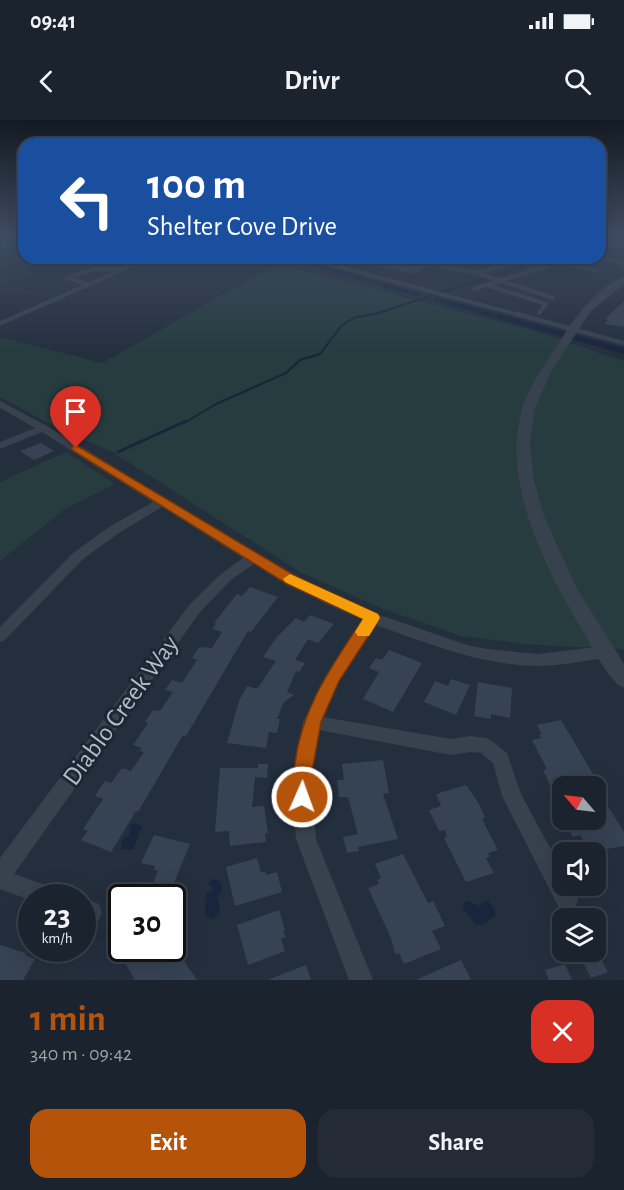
<!DOCTYPE html>
<meta charset="utf-8">
<style>
:root{--surface:#1b232e;--page:#242b36;--text:#f1f3f6;--muted:#a0a4aa;--line:#39404a;--accent:#b45309}
body{margin:0;font-family:"Alegreya Sans",sans-serif;background:var(--page);color:var(--text);height:100vh;display:flex;flex-direction:column;font-size:22px;white-space:nowrap}
*{box-sizing:border-box;margin:0}
p{font-size:20px;color:var(--muted)}
.icon{flex:none;width:33px;height:33px;fill:none;stroke:currentColor;stroke-width:2;stroke-linecap:round;stroke-linejoin:round}
.map{position:relative;height:860px;overflow:hidden}
.details{display:flex;flex-direction:column;background:var(--surface);flex:1}
.details>*{flex:none}
.hud{position:absolute;left:18px;top:18px;width:588px;height:126px;border-radius:18px;box-shadow:0 6px 24px #0002,0 0 0 2px var(--line);background:#1a4fa0;color:#fff;overflow:hidden}
.needle{width:39px;rotate:298deg}
.buttons{position:absolute;left:552px;top:656px;display:grid;gap:12px}
.buttons a{display:grid;place-items:center;width:54px;height:54px;border-radius:12px;background:var(--surface);box-shadow:0 6px 24px #0002,0 0 0 2px var(--line);font-size:30px}
.speed{position:absolute;left:18px;top:764px;display:flex;gap:12px;font-size:30px;font-weight:700;text-align:center}
.speed>*{display:grid;place-content:center;width:78px;height:78px;border-radius:50%;background:var(--surface);box-shadow:0 6px 24px #0002,0 0 0 2px var(--line);line-height:1}
.speed small{font-size:15px;font-weight:400}
.speed .limit{border:3px solid #111;border-radius:9px;background:#fff;color:#111}
.pin{position:absolute;display:grid;place-items:center;width:51px;height:51px;color:#fff;margin:-62px -26px;border-radius:50% 50% 50% 0;rotate:-45deg;box-shadow:0 0 6px #0007}
.pin .icon{rotate:45deg}
.me{position:absolute;width:66px;margin:-33px;rotate:2deg;stroke-linejoin:round;filter:drop-shadow(0 0 4px #0008)}
.turn{display:flex;align-items:center;gap:21px;height:126px;padding:0 30px;font-size:27px}
.turn .icon{width:78px;height:78px;stroke-width:2.5}
.turn b{display:block;font-size:42px;line-height:51px}
.round{display:grid;place-items:center;flex:none;width:63px;height:63px;border-radius:18px;background:var(--page)}
.head{display:flex;align-items:center;justify-content:space-between;height:102px;padding:0 30px}
h1{font-size:36px;font-weight:700;line-height:45px;color:var(--accent)}
.action{display:flex;gap:12px;margin-top:auto;padding:12px 30px}
.action a{flex:1;height:69px;border-radius:18px;background:var(--accent);color:#fff;font-size:24px;font-weight:700;line-height:69px;text-align:center}
.action a+a{background:var(--page);color:var(--text)}
.status{display:flex;justify-content:space-between;align-items:center;height:42px;padding:0 30px;background:var(--surface);direction:ltr}
.status svg{height:16px;fill:currentColor}
header{display:flex;justify-content:space-between;align-items:center;height:78px;padding:0 30px;background:var(--surface);font-size:27px;font-weight:700}
.map>svg:first-child{display:block}
</style>
<div class="status"><b>09:41</b><svg viewBox="0 0 49 12"><path d="M0 12V9h3v3zM5 12V6h3v6zM10 12V3h3v9zM15 12V0h3v12zM26 1h20v11H26zM47 4h2v5h-2z"/></svg></div>
<header><svg class="icon" aria-label="back" viewBox="0 0 24 24"><path d="M15 5l-7 7 7 7"/></svg>Drivr<svg class="icon" aria-label="search" viewBox="0 0 24 24"><circle cx="10" cy="10" r="6"/><path d="M15 15l6 6"/></svg></header>
<div class="map">
<svg width="624" height="860" viewBox="0 0 624 860">
<rect width="100%" height="100%" fill="#242f3e"/>
<g fill="#263c3f">
<polygon points="277,144 534,211 624,241 624,529 535,525 461,516 381,488 302,453 114,333 52,305 0,277 0,217 102,243"/>
<polygon points="66,332 115,364 65,389 0,441 0,362"/>
</g>
<g fill="#17263c">
<polygon points="135,703 142,707 133,730 120,729 122,720 129,716 131,705"/>
<polygon points="212,759 220,761 223,769 218,776 220,793 213,799 205,796 206,773 212,771 213,768 208,763"/>
<polygon points="468,781 480,786 485,781 489,782 495,790 495,796 482,805 475,804 463,788 464,783"/>
</g>
<g fill="none" stroke-linecap="round" stroke-linejoin="round">
<g stroke="#17263c" stroke-width="2">
<polyline points="600,121 624,117"/>
<polyline points="493,156 544,139"/>
<polyline points="439,173 484,159"/>
<polyline points="184,303 216,284 286,253 300,240 320,234 342,205 356,197 376,194 430,176"/>
</g>
<polyline stroke="#17263c" stroke-width="3" points="118,332 186,301"/>
<g fill="#17263c" fill-rule="evenodd">
<polygon points="285,138 296,138 422,174 415,176"/>
<polygon points="437,177 624,228 624,234 434,181 434,177"/>
</g>
</g>
<g fill="#364354">
<polygon points="365,138 438,138 416,154 364,143"/>
<polygon points="624,181 624,207 605,204 608,199 605,199"/>
<polygon points="41,323 54,331 34,340 20,331"/>
<polygon points="250,467 278,477 251,512 248,511 186,616 183,615 138,692 136,691 111,732 81,720 88,711 83,709 103,679 95,676 105,661 111,663 122,648 131,651 144,632 140,631 142,628 133,625 148,603 145,602 153,590 160,591 173,572 165,570 172,560 182,563 197,540 192,538 199,527 212,528 222,512 212,509 216,504 214,503 237,474 242,476"/>
<polygon points="310,495 334,504 318,523 308,519 295,540 305,543 299,552 296,551 287,572 294,575 284,582 277,599 280,599 277,613 269,612 266,628 227,623 239,581 247,566 257,569 276,541 263,537 276,518 296,498 304,502"/>
<polygon points="389,530 422,543 393,592 363,579 379,552 369,548 376,538 382,540"/>
<polygon points="451,559 470,565 456,595 424,582 435,561 448,566"/>
<polygon points="478,562 512,568 510,598 491,594 491,599 474,596"/>
<polygon points="561,600 596,659 585,662 587,666 562,666 562,672 554,674 543,650 547,649 532,620 541,618 539,615 542,615 537,605"/>
<polygon points="383,640 389,673 383,674 398,719 358,727 359,731 347,733 343,717 358,714 348,677 339,677 337,660 344,660 342,644"/>
<polygon points="258,644 268,644 267,658 255,657 252,687 264,686 268,713 265,713 266,722 230,726 229,711 215,712 220,648 258,648"/>
<polygon points="466,665 479,684 485,698 482,699 498,730 488,733 490,737 486,738 494,753 466,762 444,718 447,716 445,710 439,711 429,690 441,686 436,674"/>
<polygon points="609,688 624,712 624,726 590,732 580,715 573,717 563,699 596,699 596,691"/>
<polygon points="154,715 190,724 172,768 153,763 158,751 154,750 155,746 141,743"/>
<polygon points="403,734 428,783 433,781 445,806 432,811 441,829 404,844 399,833 395,834 391,818 368,768 379,764 377,760 381,758 375,744"/>
<polygon points="257,738 261,753 265,751 266,755 277,752 282,772 235,786 226,747"/>
<polygon points="279,790 285,810 283,811 286,817 281,819 285,831 248,845 237,805"/>
<polygon points="0,825 26,833 25,835 35,839 23,860 0,860"/>
<polygon points="144,828 150,835 159,828 175,828 197,860 135,860 125,843"/>
<polygon points="600,838 608,852 591,858 584,844"/>
<polygon points="461,840 471,860 416,860 445,847"/>
<polygon points="565,844 572,860 549,860 545,850"/>
<polygon points="306,845 311,860 270,860 270,859"/>
</g>
<g fill="none" stroke-linecap="round" stroke-linejoin="round">
<g stroke="#38414e" stroke-width="4">
<polyline points="600,129 624,122"/>
<polyline points="111,138 139,143"/>
<polyline points="306,138 523,196"/>
<polyline points="451,138 441,146 477,153 553,178"/>
<polyline points="547,138 560,142"/>
<polyline points="562,141 595,151"/>
<polyline points="478,153 527,138"/>
<polyline points="89,165 67,158 95,149 124,149"/>
<polyline points="487,165 546,184 539,193"/>
<polyline points="474,169 571,138"/>
</g>
<polyline stroke="#38414e" stroke-width="4.5" points="517,194 624,223"/>
<g fill="#38414e" fill-rule="evenodd">
<polygon points="600,135 624,142 624,146 598,138 600,138"/>
<polygon points="144,138 153,138 0,206 0,201"/>
<path d="M0 281 47 306 258 435 336 476 377 494 467 525 487 529 537 534 605 526 611 528 613 532 611 536 605 538C583 541 559 546 536 546 480 545 428 523 375 505L339 561 323 597 451 619 471 616 486 618 492 621 507 633 521 674 562 750V765H571L578 780 575 788 567 791 559 788 502 676 493 643 481 633 471 632 451 635 319 610 313 646 312 677 316 719 373 860H349L296 719 292 677 295 646 303 602 326 555 363 500 326 484 254 444 231 460 200 492 14 754 57 769 60 777H32V781L0 769V738L190 484 221 454 243 438 162 387 119 413 83 439 5 520 0 522V507L73 433 109 407 153 382 42 312 0 329V322L35 308 0 288Z"/>
<polygon points="82,778 99,784 102,792 99,800 91,803 82,800"/>
</g>
<path fill="#38414e" fill-rule="evenodd" d="M624 157V164L590 192 551 252 534 291 530 325 534 360 544 396 576 467 624 544V568C609 563 591 524 582 510 545 448 498 357 524 283 532 261 546 243 558 224 575 198 593 169 624 157Z"/>
</g>
<linearGradient id="sky" x2="0" y2="1"><stop stop-color="#141a22"/><stop offset="0.49" stop-color="#3f4d63"/><stop offset="1" stop-color="#3f4d63" stop-opacity="0"/></linearGradient>
<rect width="624" height="234" fill="url(#sky)"/>
<path fill="#b45309" stroke="#753606" stroke-width="1.5" d="M76 325 297 457 378 494 380 498 339 561 321 602 313 646 312 677 309 683 302 685 296 683C291 674 293 665 294 655 297 595 330 548 363 499L287 464 72 330V326Z"/>
<polygon fill="#f59e0b" points="290,454 378,494 380,498 369,516 358,516 355,512 363,499 285,462 283,459"/>
<g text-anchor="middle" stroke-width="6" stroke-linejoin="round" paint-order="stroke">
<g font-size="26" fill="#b4bcc9" stroke="#1d2633">
<text transform="translate(120 590) rotate(-54)" y="9">Diablo Creek Way</text>
</g>
</g>
</svg>
<div class="buttons">
<a><svg class="needle" viewBox="-14 -14 28 28"><path d="M0-13l5 13h-10z" fill="#e53935"/><path d="M0 13l5-13h-10z" fill="#a0a4aa"/></svg></a>
<a><svg class="icon" aria-label="sound" viewBox="0 0 24 24"><path d="M4 9h4l5-4v14l-5-4H4zM17 9q2 3 0 6"/></svg></a>
<a><svg class="icon" aria-label="layers" viewBox="0 0 24 24"><path d="M12 4l9 5-9 5-9-5zM3 14l9 5 9-5"/></svg></a>
</div>
<div class="speed"><div>23<small>km/h</small></div><div class="limit">30</div></div>
<div class="pin" style="left:76px;top:328px;background:#d93025"><svg class="icon" aria-label="arrive" viewBox="0 0 24 24"><path d="M6 21V4h12l-3 4 3 4H6"/></svg></div>
<svg class="me" style="left:302px;top:677px" viewBox="-20 -20 40 40"><circle r="17" fill="#b45309" stroke="#fff" stroke-width="3"/><path d="M0-11L8 9 0 5-8 9z" fill="#fff"/></svg>
<div class="hud">
<div class="turn"><svg class="icon" aria-label="left" viewBox="0 0 24 24"><path d="M17 20v-9H6M10 6l-5 5 5 5"/></svg><div><b>100 m</b>Shelter Cove Drive</div></div>
</div>
</div>
<section class="details">
<div class="head"><div><h1>1 min</h1><p>340 m · 09:42</p></div><a class="round" style="background:#d93025;color:#fff"><svg class="icon" aria-label="close" viewBox="0 0 24 24"><path d="M6 6l12 12M18 6L6 18"/></svg></a></div>
<div class="action"><a>Exit</a><a>Share</a></div>
</section>
